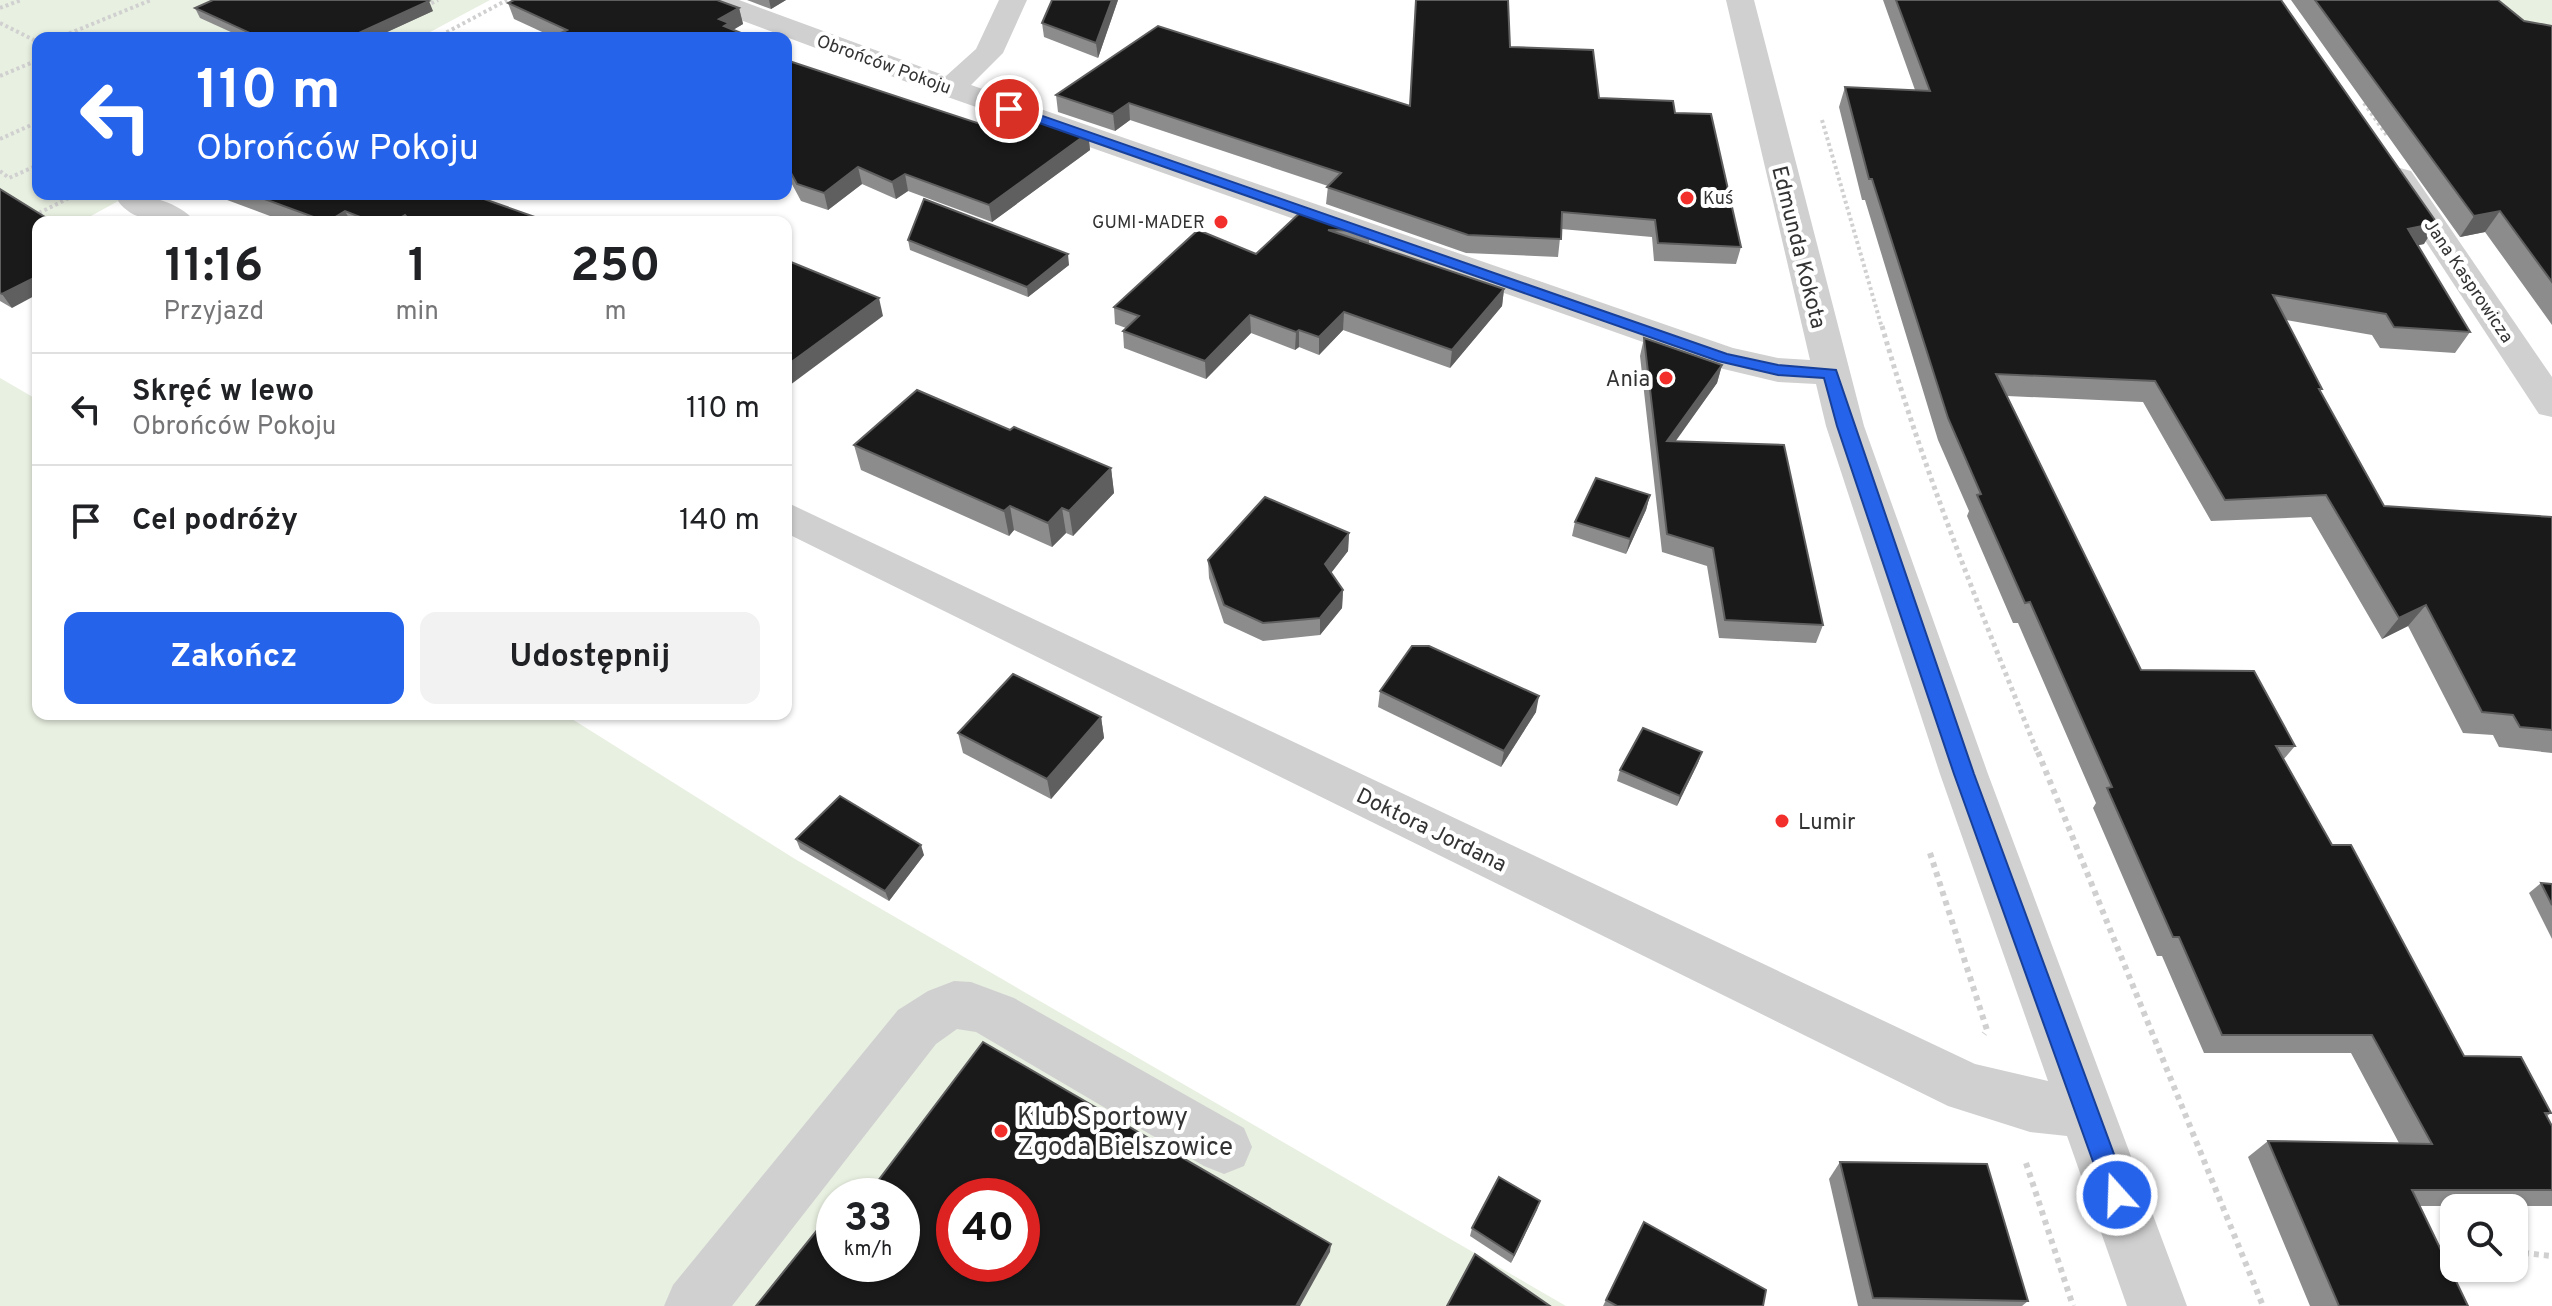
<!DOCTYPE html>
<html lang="pl">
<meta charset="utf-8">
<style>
:root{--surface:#fff;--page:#f2f2f2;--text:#202124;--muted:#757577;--line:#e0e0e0;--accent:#2563eb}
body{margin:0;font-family:Overpass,sans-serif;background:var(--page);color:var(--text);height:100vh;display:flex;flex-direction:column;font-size:30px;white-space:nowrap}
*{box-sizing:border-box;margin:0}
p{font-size:26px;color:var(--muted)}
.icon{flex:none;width:44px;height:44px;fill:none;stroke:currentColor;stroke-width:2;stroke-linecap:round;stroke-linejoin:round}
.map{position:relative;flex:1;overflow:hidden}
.drawer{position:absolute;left:32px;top:216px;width:760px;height:504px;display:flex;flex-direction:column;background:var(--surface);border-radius:16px;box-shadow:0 2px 6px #0004}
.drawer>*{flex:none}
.banner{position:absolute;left:32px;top:32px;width:760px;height:168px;border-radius:16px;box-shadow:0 2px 6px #0004;background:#2563eb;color:#fff;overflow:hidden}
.buttons{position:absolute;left:2440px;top:1194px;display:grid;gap:16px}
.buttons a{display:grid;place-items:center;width:88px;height:88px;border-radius:16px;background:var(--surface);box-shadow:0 2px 6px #0004;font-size:40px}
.speed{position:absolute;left:816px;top:1178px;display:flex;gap:16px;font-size:40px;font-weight:700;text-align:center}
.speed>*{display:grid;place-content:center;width:104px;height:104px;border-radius:50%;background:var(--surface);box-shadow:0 2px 6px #0004;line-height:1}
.speed small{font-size:20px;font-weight:400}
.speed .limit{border:12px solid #d22;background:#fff;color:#111}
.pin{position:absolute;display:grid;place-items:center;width:68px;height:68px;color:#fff;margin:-34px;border:4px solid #fff;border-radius:50%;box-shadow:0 2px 8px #0007}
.me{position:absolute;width:88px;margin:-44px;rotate:340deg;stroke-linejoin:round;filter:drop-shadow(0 0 6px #0008)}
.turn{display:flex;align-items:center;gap:28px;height:168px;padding:0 32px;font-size:36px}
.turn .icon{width:104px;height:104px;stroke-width:2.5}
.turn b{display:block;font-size:56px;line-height:68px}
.eta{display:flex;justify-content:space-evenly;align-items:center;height:136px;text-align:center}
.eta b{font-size:48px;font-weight:700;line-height:56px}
.cta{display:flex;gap:16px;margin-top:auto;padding:16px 32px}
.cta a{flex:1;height:92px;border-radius:16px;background:var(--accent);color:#fff;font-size:32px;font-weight:700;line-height:92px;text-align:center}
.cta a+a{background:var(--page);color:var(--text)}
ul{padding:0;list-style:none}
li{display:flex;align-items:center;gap:24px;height:112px;padding:0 32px;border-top:2px solid var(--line)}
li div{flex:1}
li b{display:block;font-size:30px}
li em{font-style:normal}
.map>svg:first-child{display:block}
</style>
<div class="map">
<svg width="2552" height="1306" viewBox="0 0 2552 1306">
<rect width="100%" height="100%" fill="#fff"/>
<g fill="#e8f0e1" fill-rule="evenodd">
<polygon points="0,0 490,0 419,38 38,38 38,194 131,194 80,222 38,222 0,264"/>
<polygon points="2490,0 2552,0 2552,56 2518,16 2500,14"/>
<path d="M0 378 38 400V714H564L795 859 1566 1306H0ZM834 1196H902V1264H834ZM954 1196H1022V1264H954Z"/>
</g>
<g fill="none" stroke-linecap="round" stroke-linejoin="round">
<g stroke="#d0d0d0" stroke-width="4" stroke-dasharray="3 3" stroke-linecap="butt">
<polyline points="426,6 438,0"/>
<polyline points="0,8 21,0"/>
<polyline points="0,23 38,42"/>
<polyline points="58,38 151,0"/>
<polyline points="230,38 242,33"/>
<polyline points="436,38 507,0"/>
<polyline points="0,76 38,60"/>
<polyline points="2364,103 2388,137"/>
<polyline points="1822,120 1882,328"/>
<polyline points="0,139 38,122"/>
<polyline points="0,171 9,178 38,165"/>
<polyline points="39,213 77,194"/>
</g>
<path stroke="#d0d0d0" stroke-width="5" stroke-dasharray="4 4" stroke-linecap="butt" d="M1882 326C1924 473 1981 612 2038 754"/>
<g stroke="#d0d0d0" stroke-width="6" stroke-dasharray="5 5" stroke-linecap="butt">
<polyline points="2038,752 2263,1306"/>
<polyline points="1930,853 1987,1030 1984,1034"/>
<polyline points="2026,1163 2073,1306"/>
<polyline points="2439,1251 2454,1251"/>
<polyline points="2514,1252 2552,1256"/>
</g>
<g fill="#d0d0d0" fill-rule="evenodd">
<polygon points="699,0 739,0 946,76 976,49 999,0 1027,0 1003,53 971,85 1733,348 1778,358 1810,360 1726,0 1754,0 1864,426 1988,774 2187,1306 2127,1306 2067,1136 2030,1132 1948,1106 786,533 786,502 1975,1064 2048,1081 1940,774 1826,426 1816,384 1778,382 1711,366 939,94 703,6"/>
<polygon points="2400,168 2411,171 2552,377 2552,417 2539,414 2384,178 2389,171"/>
<path d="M122 194C145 194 181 202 195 222 169 222 135 225 118 201Z"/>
<polygon points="954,981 971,982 1014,998 1244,1128 1252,1147 1244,1166 1224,1174 1204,1166 976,1032 957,1029 936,1044 732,1306 664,1306 673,1285 898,1010 928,991"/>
</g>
</g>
<g fill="#8c8c8c">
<polygon points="747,0 786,0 771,9"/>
<polygon points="1118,0 1098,58 1044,37 1042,23"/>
<polygon points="1883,0 2281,0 2424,244 2418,245 2470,332 2455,353 2380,348 2372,335 2286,320 2322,389 2320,391 2384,506 2552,517 2552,753 2499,747 2493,735 2463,733 2408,626 2382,639 2311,517 2211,521 2143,402 2007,396 2141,670 2295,746 2283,760 2332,845 2464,1056 2551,1113 2546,1117 2552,1126 2552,1206 2420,1206 2468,1306 2310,1306 2248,1157 2268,1141 2399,1143 2351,1053 2204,1053 2162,956 2157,956 2093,808 2096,803 2018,623 2013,623 1967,516 1969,511 1938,440 1865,200 1862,200 1839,107 1845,87 1915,90"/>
<polygon points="2291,0 2498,0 2524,21 2552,26 2552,325 2485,232 2460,237"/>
<polygon points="508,3 739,8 743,24 733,30 553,37 514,19"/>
<polygon points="195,8 433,11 374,38 244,38 200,18"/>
<polygon points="1510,47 1599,98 1675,113 1741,247 1736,264 1654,261 1652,237 1561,229 1558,257 1466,253 1326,204 1328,186 1130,120 1115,131 1058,112 1056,95 1410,106"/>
<polygon points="786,60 977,123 1015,123 1088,133 1090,150 992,222 908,191 896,199 862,184 828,210 801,201 786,173"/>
<polygon points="0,189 12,308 0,301"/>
<polygon points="211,194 470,194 549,222 286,222"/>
<polygon points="1304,209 1369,231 1369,244 1504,289 1502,306 1450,368 1343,330 1319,355 1299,347 1295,350 1251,333 1206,379 1124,348 1123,331 1126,328 1115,324 1114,307 1256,254"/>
<polygon points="908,240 1069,265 1028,297 910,250"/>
<polygon points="1644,338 1722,365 1717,383 1675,441 1823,625 1816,643 1719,638 1707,566 1662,552 1640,356"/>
<polygon points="1010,430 1111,468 1114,493 1073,536 1066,533 1052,547 1014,530 1009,536 861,470 854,445"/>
<polygon points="1650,495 1646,510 1626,554 1572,536 1575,522"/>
<polygon points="1349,533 1348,551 1331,573 1343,590 1342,608 1320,635 1263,641 1224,623 1209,578 1208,560"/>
<polygon points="1380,691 1536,712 1501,767 1378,707"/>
<polygon points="1101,717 1104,738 1051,799 963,753 958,733"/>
<polygon points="1702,752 1698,763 1677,806 1617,781 1620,770"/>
<polygon points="796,839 924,855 889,901 800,849"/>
<polygon points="2541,883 2552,884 2552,939 2529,893"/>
<polygon points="1840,1162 2028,1301 2022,1306 1858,1306 1829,1179"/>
<polygon points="1540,1201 1511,1263 1470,1236 1472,1228"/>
<polygon points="1644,1222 1763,1306 1603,1306"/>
</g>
<g fill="#5f5f5f">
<polygon points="769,0 786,0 771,9"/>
<polygon points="1112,0 1118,0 1098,58 1096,43"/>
<polygon points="429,1 433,11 374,38 348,38"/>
<polygon points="739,8 743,24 731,31 734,38 719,19"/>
<polygon points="1129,103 1130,120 1115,131 1113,114"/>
<polygon points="1088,133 1090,150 992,222 989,205"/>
<polygon points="858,167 862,184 828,210 824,193"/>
<polygon points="905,174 908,191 896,199 892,182"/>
<polygon points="345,211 351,222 328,222"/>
<polygon points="2500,211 2485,232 2460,237 2474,216"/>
<polygon points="405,215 408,222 393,222"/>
<polygon points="2437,223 2424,244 2395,250 2408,229"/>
<polygon points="1068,254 1069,265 1028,297 1027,287"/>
<polygon points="38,276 38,294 12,308 2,294"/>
<polygon points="1504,289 1502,306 1450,368 1452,350"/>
<polygon points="879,298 883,316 786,388 786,366"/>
<polygon points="1344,312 1343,330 1319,355 1319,337"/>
<polygon points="1250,315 1251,333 1206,379 1205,361"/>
<polygon points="1299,330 1299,347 1295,350 1296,332"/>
<polygon points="1722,365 1717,383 1663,459 1667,441"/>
<polygon points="1111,468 1114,493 1073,536 1069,511"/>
<polygon points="1650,495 1646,510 1626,554 1630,539"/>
<polygon points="1010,506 1014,530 1009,536 1004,511"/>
<polygon points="1062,508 1066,533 1052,547 1048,523"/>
<polygon points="1349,533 1348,551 1324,582 1325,564"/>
<polygon points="1343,590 1342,608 1320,635 1320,618"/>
<polygon points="2426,605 2408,626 2382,639 2399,618"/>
<polygon points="1539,696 1536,712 1501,767 1504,751"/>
<polygon points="1101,717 1104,738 1051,799 1047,779"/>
<polygon points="1702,752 1698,763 1677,806 1680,796"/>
<polygon points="921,845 924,855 889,901 885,891"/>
<polygon points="1540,1201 1537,1210 1511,1263 1514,1255"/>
<polygon points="1331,1244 1330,1252 1300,1306 1296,1306"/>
</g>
<g fill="#1a1a1a" stroke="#5f5f5f" stroke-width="2" fill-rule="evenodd">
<polygon points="213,0 426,0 429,1 348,38 261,38 195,8"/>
<polygon points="514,0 717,0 739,8 719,19 729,23 724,26 753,38 551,38 567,30 508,3"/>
<polygon points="1052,0 1112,0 1096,43 1042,23"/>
<polygon points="1416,0 1508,0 1510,47 1593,50 1599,98 1673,101 1675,113 1711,114 1741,247 1658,243 1655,220 1562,212 1561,239 1468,235 1327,187 1341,173 1129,103 1113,114 1056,95 1158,26 1410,106"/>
<polygon points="1896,0 2281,0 2437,223 2408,229 2470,332 2394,327 2386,314 2273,295 2322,389 2319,389 2384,506 2552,517 2552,730 2520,727 2513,715 2482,712 2426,605 2399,618 2326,495 2225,500 2155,381 1996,374 2141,670 2254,671 2295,746 2276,746 2332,845 2351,845 2464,1056 2521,1057 2551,1113 2545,1113 2552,1126 2552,1190 2412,1190 2468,1306 2339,1306 2268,1141 2432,1144 2372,1035 2222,1035 2179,937 2173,937 2107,788 2112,787 2030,602 2025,603 1977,495 1981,494 1948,418 1872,179 1869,179 1845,87 1930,91"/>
<polygon points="2315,0 2498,0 2524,21 2552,26 2552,282 2500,211 2474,216"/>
<polygon points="786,60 977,123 991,114 1015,123 1030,113 1088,133 989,205 905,174 892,182 858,167 824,193 797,184 786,164"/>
<polygon points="0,189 53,222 38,222 38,276 2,294 0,293"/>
<polygon points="251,194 470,194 549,222 411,222 405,215 393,222 373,222 345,211 327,222"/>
<polygon points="924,199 1068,254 1027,287 908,240"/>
<polygon points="1304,209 1369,231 1328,230 1504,289 1452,350 1344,312 1319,337 1299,330 1296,332 1250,315 1205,361 1123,331 1139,316 1114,307 1198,230 1256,254"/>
<polygon points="786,260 879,298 786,366"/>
<polygon points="1644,338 1722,365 1667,441 1784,445 1823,625 1725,620 1713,548 1667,534"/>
<polygon points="917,390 1010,430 1014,427 1111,468 1069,511 1062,508 1048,523 1010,506 1004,511 854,445"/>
<polygon points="1596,478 1650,495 1630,539 1575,522"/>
<polygon points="1265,497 1349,533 1325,564 1343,590 1320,618 1263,623 1224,605 1208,560"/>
<polygon points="1412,646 1429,646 1539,696 1504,751 1380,691"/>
<polygon points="1013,674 1101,717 1047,779 958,733"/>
<polygon points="1643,728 1702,752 1680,796 1620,770"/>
<polygon points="840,796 921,845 885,891 796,839"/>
<polygon points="2541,883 2552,884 2552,905"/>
<path d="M983 1042 1331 1244 1296 1306H756L834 1209V1264H902V1196H844L854 1184 871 1190ZM954 1196H1022V1264H954Z"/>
<polygon points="1840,1162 1987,1164 2028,1301 1873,1298"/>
<polygon points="1499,1177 1540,1201 1514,1255 1472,1228"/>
<polygon points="1644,1222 1766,1290 1763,1306 1617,1306 1606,1300"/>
<polygon points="1475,1254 1550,1306 1447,1306"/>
</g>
<polygon fill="#2563eb" stroke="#184099" stroke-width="2" points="1005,106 1014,106 1727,354 1778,365 1836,370 1974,774 2129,1195 2125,1203 2117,1207 2108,1203 2105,1195 1954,774 1837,426 1824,378 1778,375 1718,361 1005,111"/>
<g fill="#f32f2c" stroke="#fff" stroke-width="3">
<circle cx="1687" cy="198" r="8"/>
<circle cx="1221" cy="222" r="8"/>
<circle cx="1666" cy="378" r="8"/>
<circle cx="1782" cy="821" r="8"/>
<circle cx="1001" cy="1131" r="8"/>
</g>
<g text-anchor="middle" stroke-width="8" stroke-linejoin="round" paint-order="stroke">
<g font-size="18" fill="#333" stroke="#fff">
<text transform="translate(884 64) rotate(20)" y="6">Obrońców Pokoju</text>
<text transform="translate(2469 281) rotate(56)" y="6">Jana Kasprowicza</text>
</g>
<g font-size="18" fill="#333" stroke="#fff" text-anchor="start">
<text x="1703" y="204">Kuś</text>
<text x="1205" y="228" text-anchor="end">GUMI-MADER</text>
</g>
<g font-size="22" fill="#333" stroke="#fff">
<text transform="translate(1800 247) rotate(76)" y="8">Edmunda Kokota</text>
<text transform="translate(1432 829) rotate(26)" y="8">Doktora Jordana</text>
</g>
<g font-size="22" fill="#333" stroke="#fff" text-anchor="end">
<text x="1650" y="386">Ania</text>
<text x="1798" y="829" text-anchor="start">Lumir</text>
</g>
<g font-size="26" fill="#333" stroke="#fff" text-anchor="start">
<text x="1017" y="1125">Klub Sportowy<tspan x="1017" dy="30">Zgoda Bielszowice</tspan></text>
</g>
</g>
</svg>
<div class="buttons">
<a><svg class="icon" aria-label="search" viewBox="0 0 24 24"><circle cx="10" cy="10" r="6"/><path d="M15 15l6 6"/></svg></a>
</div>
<div class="speed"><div>33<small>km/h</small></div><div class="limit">40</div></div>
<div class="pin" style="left:1009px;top:109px;background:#d93025"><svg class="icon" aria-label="arrive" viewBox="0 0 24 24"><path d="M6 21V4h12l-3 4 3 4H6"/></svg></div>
<svg class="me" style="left:2117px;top:1195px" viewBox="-20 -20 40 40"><circle r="17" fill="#2563eb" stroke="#fff" stroke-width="3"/><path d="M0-11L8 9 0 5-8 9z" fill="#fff"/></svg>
<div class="banner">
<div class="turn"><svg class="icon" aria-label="left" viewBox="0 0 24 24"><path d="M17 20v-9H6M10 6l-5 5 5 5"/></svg><div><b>110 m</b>Obrońców Pokoju</div></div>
</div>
<section class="drawer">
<div class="eta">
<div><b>11:16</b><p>Przyjazd</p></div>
<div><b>1</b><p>min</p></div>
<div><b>250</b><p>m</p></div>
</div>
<ul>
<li><svg class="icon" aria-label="left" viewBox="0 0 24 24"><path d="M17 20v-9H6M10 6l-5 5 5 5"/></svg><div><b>Skręć w lewo</b><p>Obrońców Pokoju</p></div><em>110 m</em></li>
<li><svg class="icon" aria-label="arrive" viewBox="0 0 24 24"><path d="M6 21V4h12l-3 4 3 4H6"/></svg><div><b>Cel podróży</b></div><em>140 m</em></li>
</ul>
<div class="cta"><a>Zakończ</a><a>Udostępnij</a></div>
</section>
</div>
